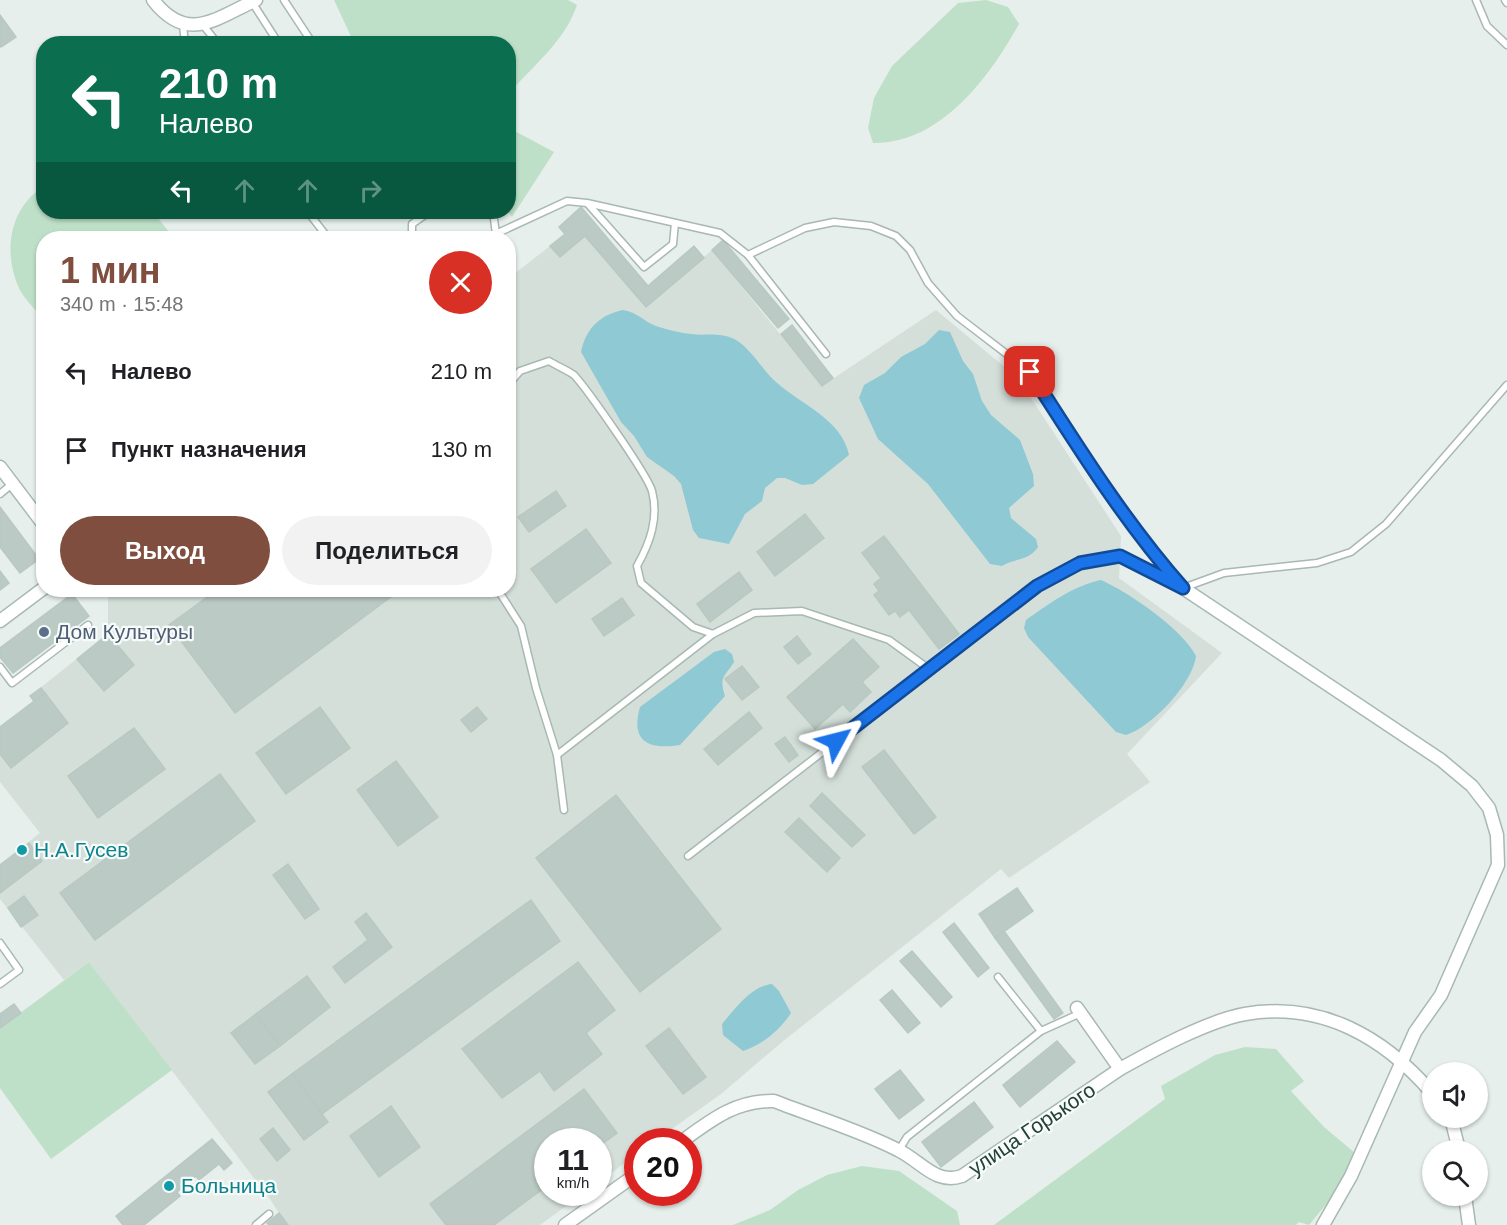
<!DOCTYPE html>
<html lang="ru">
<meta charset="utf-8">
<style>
:root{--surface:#fff;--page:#f2f2f2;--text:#202124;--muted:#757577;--accent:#7f4e3f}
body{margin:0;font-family:Arial,sans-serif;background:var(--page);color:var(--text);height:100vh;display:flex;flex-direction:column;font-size:22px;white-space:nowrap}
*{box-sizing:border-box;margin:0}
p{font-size:20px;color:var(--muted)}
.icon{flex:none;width:33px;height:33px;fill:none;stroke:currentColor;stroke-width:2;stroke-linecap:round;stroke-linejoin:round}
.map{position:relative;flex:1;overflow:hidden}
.panel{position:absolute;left:36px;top:231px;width:480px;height:366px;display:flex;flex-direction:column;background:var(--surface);border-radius:24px;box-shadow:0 2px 4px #0004}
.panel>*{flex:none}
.banner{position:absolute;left:36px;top:36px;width:480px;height:183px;border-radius:24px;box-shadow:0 2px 4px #0004;background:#0b6e4f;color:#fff;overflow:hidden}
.tools{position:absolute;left:1422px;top:1062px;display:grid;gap:12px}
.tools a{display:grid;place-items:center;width:66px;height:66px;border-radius:50%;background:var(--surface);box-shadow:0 2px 4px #0004;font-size:30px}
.speed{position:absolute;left:534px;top:1128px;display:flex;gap:12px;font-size:30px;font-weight:700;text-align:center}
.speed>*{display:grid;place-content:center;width:78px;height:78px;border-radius:50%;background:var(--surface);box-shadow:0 2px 4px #0004;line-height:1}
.speed small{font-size:15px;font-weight:400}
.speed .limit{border:9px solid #d22;background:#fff;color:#111}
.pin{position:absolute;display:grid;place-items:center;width:51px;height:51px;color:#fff;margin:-26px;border-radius:12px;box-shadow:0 3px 9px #0006}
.me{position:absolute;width:66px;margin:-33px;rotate:52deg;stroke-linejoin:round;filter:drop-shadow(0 0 4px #0008)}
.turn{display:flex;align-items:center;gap:21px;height:126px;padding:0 24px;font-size:27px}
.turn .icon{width:78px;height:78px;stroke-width:2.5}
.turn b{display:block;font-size:42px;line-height:51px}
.lanes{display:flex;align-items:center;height:57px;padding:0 24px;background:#0003;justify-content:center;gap:30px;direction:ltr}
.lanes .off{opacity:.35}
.round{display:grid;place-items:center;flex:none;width:63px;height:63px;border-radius:32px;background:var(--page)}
.overview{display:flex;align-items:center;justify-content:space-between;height:102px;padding:0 24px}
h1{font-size:36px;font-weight:600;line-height:45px;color:var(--accent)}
.cta{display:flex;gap:12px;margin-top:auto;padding:12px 24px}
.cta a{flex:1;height:69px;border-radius:36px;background:var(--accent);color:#fff;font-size:24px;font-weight:600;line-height:69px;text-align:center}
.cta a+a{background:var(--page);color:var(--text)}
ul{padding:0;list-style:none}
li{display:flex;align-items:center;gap:18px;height:78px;padding:0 24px}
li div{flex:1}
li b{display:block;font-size:22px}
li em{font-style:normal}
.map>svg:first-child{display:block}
</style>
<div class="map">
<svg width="1507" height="1225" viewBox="0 0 1507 1225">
<rect width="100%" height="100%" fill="#e6efeb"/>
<polygon fill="#d4dfda" points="585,236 646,307 712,250 822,386 936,310 1018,378 1121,536 1119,578 1222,653 1127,754 1150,782 1009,878 1001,869 782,1042 721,1094 655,1141 638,1142 637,1154 599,1182 598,1142 548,1142 548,1192 584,1193 540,1225 269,1225 267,1223 279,1213 270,1199 89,962 64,980 0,899 0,865 40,833 0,782 0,727 33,701 30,696 108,634 108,590 508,590 509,278 550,246 560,257"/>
<g fill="#bfe0c8">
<path d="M334 0H568L577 5C565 41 533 66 509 93L508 44 354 43Z"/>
<path d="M986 0 1008 7 1019 24C989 78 940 144 873 143L868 128 874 98 892 66 958 3Z"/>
<polygon points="509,128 554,152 512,217 508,212"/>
<path d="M43 187 44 212H153L174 238H44L43 319C35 309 23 298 18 286 3 250 10 208 43 187Z"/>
<polygon points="89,962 172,1070 51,1159 0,1088 0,1028"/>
<polygon points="1245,1047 1276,1049 1304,1081 1291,1091 1324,1127 1355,1153 1333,1196 1309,1225 1299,1222 1296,1225 994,1225 1165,1099 1161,1086 1215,1055"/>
<polygon points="862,1166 899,1171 957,1211 960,1225 733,1225 770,1210 798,1190 827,1175"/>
</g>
<g fill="#8ec9d4">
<path d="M623 310C638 312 645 323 659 327 669 330 681 333 691 334 705 336 718 332 732 338 749 345 762 370 776 382 800 404 842 419 849 455L813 484 802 485 785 478H777L765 488 762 501 745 514 729 544 699 538 693 530 681 484 674 476 647 457 634 436 621 422 581 352C586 328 600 315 623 310Z"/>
<path d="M939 330 950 332 963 361 973 374 982 401 991 415 1020 440 1033 474 1034 486 1009 508 1011 518 1036 539 1038 547C1029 561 1015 558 1002 566L990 564 928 484 878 439 859 398 864 385 885 373 901 357 925 344Z"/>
<path d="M1101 580C1130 593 1182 629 1196 656 1193 683 1152 727 1126 735L1116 732 1028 637 1024 628 1026 620C1050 603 1073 586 1101 580Z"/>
<path d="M725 649 732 654 734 662C724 678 719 676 725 696L680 745C649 750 630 742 640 707L714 652Z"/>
<path d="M772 984 779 991 791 1013C780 1030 762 1045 743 1051L723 1035 722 1024C735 1009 751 986 772 984Z"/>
</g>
<g fill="#bbcac4" stroke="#b8c9c2" stroke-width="1.5">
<polygon points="0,15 16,37 1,47 0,46"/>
<polygon points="581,207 648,286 694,246 704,258 646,307 585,236 560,257 550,246 565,234 559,227"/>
<polygon points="723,240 789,319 778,328 712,250"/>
<polygon points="792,325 833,378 822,386 781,334"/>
<polygon points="556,491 566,506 529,532 518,517"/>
<polygon points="0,507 39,559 20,573 0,547"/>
<polygon points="805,514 824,538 775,576 757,552"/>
<polygon points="586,529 611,563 556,603 531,569"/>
<polygon points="884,536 959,634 939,649 909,610 900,617 895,611 889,615 874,595 879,591 874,584 881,578 862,553"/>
<polygon points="0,571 9,583 0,590"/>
<polygon points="739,572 752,590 710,622 697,604"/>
<polygon points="217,590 400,590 235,713 169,625"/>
<polygon points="72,594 89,616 13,673 0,657 0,648"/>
<polygon points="622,598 634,615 604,636 592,619"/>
<polygon points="108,634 134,665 104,691 77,659"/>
<polygon points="797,636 811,654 798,664 784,647"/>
<polygon points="853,639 879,667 862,682 871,692 850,712 843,704 815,729 787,697"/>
<polygon points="742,666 759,687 742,700 725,679"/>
<polygon points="41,688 45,693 34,701 30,696"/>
<polygon points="45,693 68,723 11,768 0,754 0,727"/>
<polygon points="320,707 350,748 286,794 256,753"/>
<polygon points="477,707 487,719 471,732 461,720"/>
<polygon points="749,712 762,728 718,765 704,749"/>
<polygon points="134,728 165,769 98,818 68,776"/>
<polygon points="785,737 798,755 789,762 775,744"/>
<polygon points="884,750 936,817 914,834 862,767"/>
<polygon points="396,761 438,817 398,846 357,790"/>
<polygon points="220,774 255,821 95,940 60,893"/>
<polygon points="822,793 865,835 852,847 810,806"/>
<polygon points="616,795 721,929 640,992 536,858"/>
<polygon points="799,818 840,858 827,872 785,832"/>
<polygon points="29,843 42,861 0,893 0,865"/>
<polygon points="288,864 319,909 305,919 273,875"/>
<polygon points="1017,888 1033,911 995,938 979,914"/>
<polygon points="24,896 38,915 21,927 8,908"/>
<polygon points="531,900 560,941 322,1114 292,1074"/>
<polygon points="366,913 392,947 345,983 333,967 368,940 355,922"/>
<polygon points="954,923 989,968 978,977 943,932"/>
<polygon points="1004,931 1063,1013 1054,1019 995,938"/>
<polygon points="912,951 952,997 941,1007 900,961"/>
<polygon points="578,962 615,1010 586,1033 602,1054 554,1091 540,1071 502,1098 462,1049"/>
<polygon points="307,976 330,1007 280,1046 256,1014"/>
<polygon points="892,990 920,1023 908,1033 880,1000"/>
<polygon points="14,1004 21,1013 0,1028 0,1014"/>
<polygon points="256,1014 280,1046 255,1064 231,1033"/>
<polygon points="669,1028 706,1077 683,1094 646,1046"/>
<polygon points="1057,1041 1075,1062 1020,1107 1003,1085"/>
<polygon points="900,1070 924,1100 899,1119 875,1089"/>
<polygon points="292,1074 328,1122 304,1140 268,1092"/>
<polygon points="584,1089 617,1133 598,1147 598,1142 548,1142 548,1185 494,1225 446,1225 430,1204"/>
<polygon points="974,1102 993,1127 941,1167 922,1142"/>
<polygon points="391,1106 420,1147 379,1177 350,1136"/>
<polygon points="273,1128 290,1150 277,1161 260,1139"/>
<polygon points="212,1139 232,1163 224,1170 219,1164 199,1180 196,1176 177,1192 180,1196 144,1225 123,1225 116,1216"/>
<polygon points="279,1213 288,1225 269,1225 267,1223"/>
</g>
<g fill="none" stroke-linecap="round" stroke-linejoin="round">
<defs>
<g id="lane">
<polyline points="284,0 313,44"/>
<polyline points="1476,0 1487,26 1507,45"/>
<polyline points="1505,0 1507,3"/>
<polyline points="252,2 279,44"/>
<polyline points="183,25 185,44"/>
<polyline points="203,25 218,44"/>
<polyline points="588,204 644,267 673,244 675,223"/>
<polyline points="308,212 328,238"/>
<polyline points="493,212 496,234"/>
<polyline points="412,238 412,224 429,212"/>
<polyline points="487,238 567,201 587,203 720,233 748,255 826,354"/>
<polyline points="748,255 805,228 834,222 871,226 896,236 910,250 928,283 957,316 1030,372 1107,492 1149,549 1180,585"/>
<path d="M508 385 520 371 549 361C557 366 567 370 574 375 587 389 647 474 652 491 659 518 650 543 637 566L641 583 693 627 713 634 754 613 802 611 889 640 929 669"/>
<polyline points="0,494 12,484"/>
<polyline points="498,590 521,626 536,688 557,755 564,810"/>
<polyline points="0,667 12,683 88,625"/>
<polyline points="557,755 713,634"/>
<polyline points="688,856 1037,586 1080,563 1120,556 1183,588 1224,573 1317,563 1351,552 1386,524 1507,385"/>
<polyline points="0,943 19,970 0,984"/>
<polyline points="998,977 1041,1031"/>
<polyline points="899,1150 907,1137 1041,1031 1081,1013"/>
<polyline points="256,1225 269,1214"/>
</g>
<g id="street">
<path d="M153 0C187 44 215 19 256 0"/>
<polyline points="0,467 44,525"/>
<polyline points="1183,588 1441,760 1472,786 1489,808 1497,835 1498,865 1441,995 1415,1032 1351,1176 1323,1225"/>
<polyline points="0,621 44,588"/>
<path d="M1120 1069C1154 1050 1207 1021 1245 1014 1321 1001 1384 1037 1432 1093"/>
<polyline points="1451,1118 1459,1150"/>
<path d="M681 1142C711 1120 736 1100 774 1101 815 1117 859 1130 898 1150 921 1161 935 1185 962 1176L1120 1069 1077 1008"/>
<polyline points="1465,1196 1469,1225"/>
<polyline points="565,1225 638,1173"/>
</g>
</defs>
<use href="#lane" stroke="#a8b8b2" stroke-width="9"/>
<use href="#street" stroke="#a8b8b2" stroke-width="15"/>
<use href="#lane" stroke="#fff" stroke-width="6"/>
<use href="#street" stroke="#fff" stroke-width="12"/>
</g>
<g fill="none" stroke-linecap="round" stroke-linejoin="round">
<defs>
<path id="route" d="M836 741 1037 586 1080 563 1120 556 1183 588C1124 521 1078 447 1030 372"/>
</defs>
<use href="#route" stroke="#114b97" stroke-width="15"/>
<use href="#route" stroke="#1a73e8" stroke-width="10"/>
</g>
<circle fill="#5c6f8a" stroke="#f7fbf9" stroke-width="2" cx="44" cy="632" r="6"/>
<g fill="#0f9aa8" stroke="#f7fbf9" stroke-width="2">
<circle cx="22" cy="850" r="6"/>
<circle cx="169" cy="1186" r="6"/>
</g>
<g text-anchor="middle" stroke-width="4.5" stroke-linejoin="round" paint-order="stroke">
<g font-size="21" fill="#4e5e75" stroke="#f7fbf9" text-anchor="start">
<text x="56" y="639">Дом Культуры</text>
</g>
<g font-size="21" fill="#0d838f" stroke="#f7fbf9" text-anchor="start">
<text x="34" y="857">Н.А.Гусев</text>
<text x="181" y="1193">Больница</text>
</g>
<g font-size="21" fill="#24423a" stroke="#f7fbf9">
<text transform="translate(1032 1129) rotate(-34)" y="7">улица Горького</text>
</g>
</g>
</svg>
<div class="tools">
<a><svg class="icon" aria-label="sound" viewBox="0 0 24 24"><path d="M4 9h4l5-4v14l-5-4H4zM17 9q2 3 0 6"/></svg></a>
<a><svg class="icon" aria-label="search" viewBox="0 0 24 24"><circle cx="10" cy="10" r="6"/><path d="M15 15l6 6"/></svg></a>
</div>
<div class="speed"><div>11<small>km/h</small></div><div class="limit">20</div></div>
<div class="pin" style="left:1030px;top:372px;background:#d93025"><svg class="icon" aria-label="arrive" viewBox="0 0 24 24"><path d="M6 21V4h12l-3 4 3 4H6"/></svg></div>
<svg class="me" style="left:836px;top:741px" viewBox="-20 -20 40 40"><path d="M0-17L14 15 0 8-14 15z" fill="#1a73e8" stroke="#fff" stroke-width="4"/></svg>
<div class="banner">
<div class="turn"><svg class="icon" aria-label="left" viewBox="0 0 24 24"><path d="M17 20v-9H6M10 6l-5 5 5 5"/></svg><div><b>210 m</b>Налево</div></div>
<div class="lanes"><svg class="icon" aria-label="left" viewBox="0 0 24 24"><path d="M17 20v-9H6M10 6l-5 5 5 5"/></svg><svg class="icon off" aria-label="ahead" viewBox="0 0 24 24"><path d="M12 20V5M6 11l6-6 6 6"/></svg><svg class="icon off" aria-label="ahead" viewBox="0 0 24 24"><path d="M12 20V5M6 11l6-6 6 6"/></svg><svg class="icon off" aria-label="right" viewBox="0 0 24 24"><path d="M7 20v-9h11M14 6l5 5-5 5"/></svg></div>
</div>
<section class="panel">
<div class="overview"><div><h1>1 мин</h1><p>340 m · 15:48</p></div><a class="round" style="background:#d93025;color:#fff"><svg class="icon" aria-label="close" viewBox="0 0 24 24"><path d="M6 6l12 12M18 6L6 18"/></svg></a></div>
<ul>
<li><svg class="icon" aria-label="left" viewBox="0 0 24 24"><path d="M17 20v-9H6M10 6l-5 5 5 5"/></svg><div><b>Налево</b></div><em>210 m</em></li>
<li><svg class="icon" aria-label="arrive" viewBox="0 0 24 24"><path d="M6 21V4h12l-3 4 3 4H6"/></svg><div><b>Пункт назначения</b></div><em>130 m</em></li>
</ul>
<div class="cta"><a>Выход</a><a>Поделиться</a></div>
</section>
</div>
